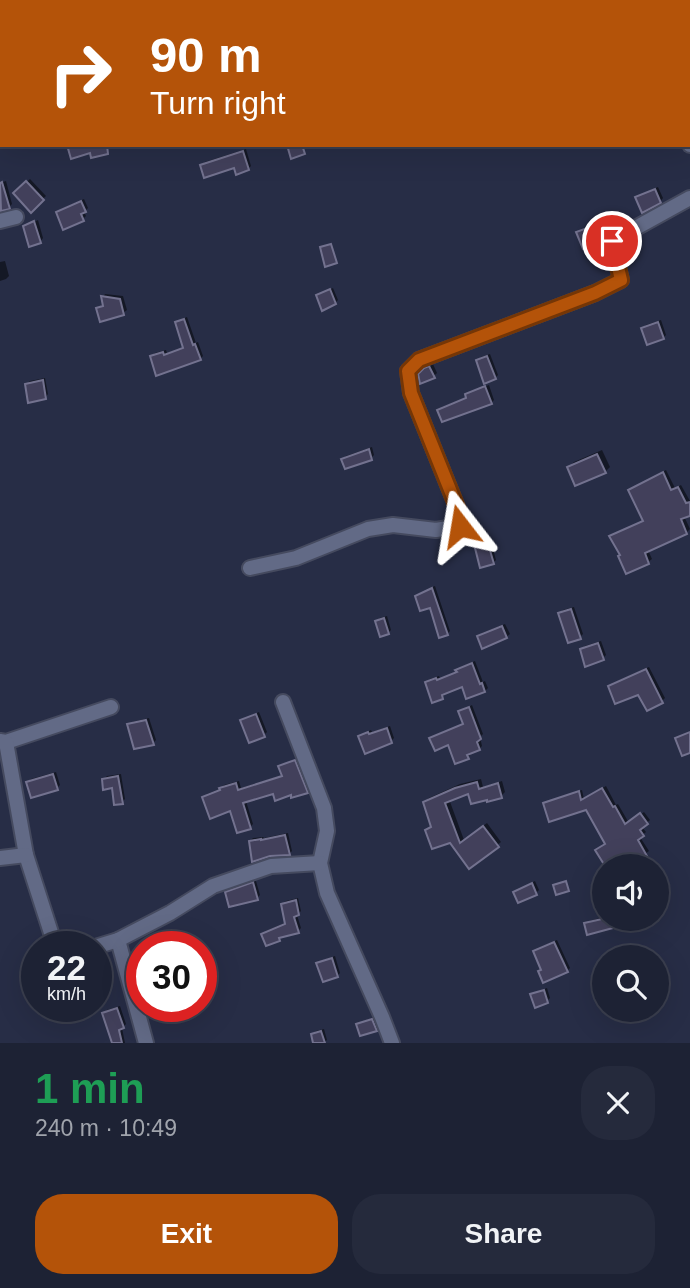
<!DOCTYPE html>
<meta charset="utf-8">
<style>
:root{--surface:#1d2234;--page:#252a3c;--text:#f1f3f6;--muted:#a0a4ac;--line:#3b3f4f;--accent:#b45309}
body{margin:0;font-family:Arial,sans-serif;background:var(--page);color:var(--text);height:100vh;display:flex;flex-direction:column;font-size:26px;white-space:nowrap}
*{box-sizing:border-box;margin:0}
p{font-size:23px;color:var(--muted)}
.icon{flex:none;width:38px;height:38px;fill:none;stroke:currentColor;stroke-width:2;stroke-linecap:round;stroke-linejoin:round}
.map{position:relative;height:1043px;overflow:hidden}
.panel{display:flex;flex-direction:column;background:var(--surface);flex:1}
.panel>*{flex:none}
.guide{position:absolute;left:0px;top:0px;width:691px;height:147px;box-shadow:0 7px 28px #0002,0 0 0 2px var(--line);background:#b45309;color:#fff;overflow:hidden}
.fabs{position:absolute;left:592px;top:854px;display:grid;gap:14px}
.fabs a{display:grid;place-items:center;width:77px;height:77px;border-radius:50%;background:var(--surface);box-shadow:0 7px 28px #0002,0 0 0 2px var(--line);font-size:35px}
.speed{position:absolute;left:21px;top:931px;display:flex;gap:14px;font-size:35px;font-weight:700;text-align:center}
.speed>*{display:grid;place-content:center;width:91px;height:91px;border-radius:50%;background:var(--surface);box-shadow:0 7px 28px #0002,0 0 0 2px var(--line);line-height:1}
.speed small{font-size:18px;font-weight:400}
.speed .limit{border:10px solid #d22;background:#fff;color:#111}
.pin{position:absolute;display:grid;place-items:center;width:60px;height:60px;color:#fff;margin:-30px;border:4px solid #fff;border-radius:50%;box-shadow:0 2px 7px #0007}
.me{position:absolute;width:77px;margin:-38px;rotate:346deg;stroke-linejoin:round;filter:drop-shadow(0 0 5px #0008)}
.turn{display:flex;align-items:center;gap:24px;height:147px;padding:0 35px;font-size:32px}
.turn .icon{width:91px;height:91px;stroke-width:2.5}
.turn b{display:block;font-size:49px;line-height:60px}
.round{display:grid;place-items:center;flex:none;width:74px;height:74px;border-radius:28px;background:var(--page)}
.summary{display:flex;align-items:center;justify-content:space-between;height:119px;padding:0 35px}
h1{font-size:42px;font-weight:700;line-height:52px;color:#1e9e55}
.primary-button{display:flex;gap:14px;margin-top:auto;padding:14px 35px}
.primary-button a{flex:1;height:80px;border-radius:28px;background:var(--accent);color:#fff;font-size:28px;font-weight:700;line-height:80px;text-align:center}
.primary-button a+a{background:var(--page);color:var(--text)}
.map>svg:first-child{display:block}
</style>
<div class="map">
<svg width="690" height="1043" viewBox="0 0 690 1043">
<rect width="100%" height="100%" fill="#272d46"/>
<g fill="#0007">
<polygon points="246,149 251,166 248,169 202,165 205,162"/>
<polygon points="30,179 46,196 31,210 15,193"/>
<polygon points="6,181 12,204 9,207 2,209 0,203 0,183"/>
<polygon points="658,187 663,198 660,202 637,198 640,195"/>
<polygon points="84,199 88,208 84,212 86,216 83,219 58,212 61,209"/>
<polygon points="38,220 43,238 40,242 25,227"/>
<polygon points="596,224 601,237 598,240 578,233 581,230"/>
<polygon points="5,261 9,276 6,279 0,281 0,262"/>
<polygon points="333,288 338,300 335,303 318,296"/>
<polygon points="105,294 123,296 127,310 123,313 98,308 105,304 103,297"/>
<polygon points="187,317 196,343 198,342 203,356 200,359 152,356 155,353 166,350 167,353 185,347 177,323 180,320"/>
<polygon points="661,320 666,335 663,338 643,328 646,325"/>
<polygon points="490,354 498,375 495,378 478,361 481,357"/>
<polygon points="433,364 437,373 434,376 420,375"/>
<polygon points="45,378 48,394 45,398 27,384 30,381"/>
<polygon points="489,385 494,400 491,403 439,410 442,407 468,397 467,395 470,392"/>
<polygon points="372,447 374,455 371,458 343,459 346,456"/>
<polygon points="602,450 610,467 605,472 569,467 574,462"/>
<polygon points="666,470 675,488 681,485 690,501 690,514 684,516 690,529 686,533 648,550 652,559 648,562 622,555 611,536 615,533 645,520 630,490 634,487"/>
<polygon points="490,538 496,560 493,563 475,545 479,542"/>
<polygon points="435,586 450,631 447,634 431,606 417,596 430,588"/>
<polygon points="574,607 583,634 580,637 560,613 563,610"/>
<polygon points="387,616 391,630 388,633 377,621 380,618"/>
<polygon points="505,624 510,634 506,637 479,636 482,633"/>
<polygon points="601,641 606,655 603,658 582,649 585,646"/>
<polygon points="475,661 483,682 485,681 488,688 485,691 463,685 445,692 445,694 442,697 427,682 430,679 439,676 440,678 458,671 461,667"/>
<polygon points="649,667 665,698 662,701 639,692 610,686 613,683"/>
<polygon points="472,705 483,734 480,737 482,746 479,749 470,752 471,754 468,757 449,743 431,738 435,735 465,723 460,712"/>
<polygon points="259,712 267,732 264,735 242,721 245,718"/>
<polygon points="149,718 156,740 153,743 129,725 132,722"/>
<polygon points="390,726 394,738 391,741 360,736 371,730 372,732"/>
<polygon points="298,758 310,789 307,792 292,793 274,792 246,801 253,824 250,827 231,809 204,797 207,794 220,789 224,785 239,781 241,788 284,775 281,767 284,764"/>
<polygon points="56,772 60,785 57,788 28,782 31,779"/>
<polygon points="121,774 125,799 122,802 113,786 104,779 107,776"/>
<polygon points="481,779 483,787 502,781 505,792 501,796 469,792 449,799 464,840 487,823 501,842 470,867 450,841 427,830 431,826 425,802 429,798 460,784"/>
<polygon points="606,786 616,805 618,804 629,823 644,812 650,820 642,827 646,832 640,837 649,851 627,866 607,866 597,850 606,843 587,807 545,804 548,801 582,790 584,799"/>
<polygon points="288,833 292,851 289,854 250,841 253,838 263,837 264,838"/>
<polygon points="256,881 260,895 257,898 227,893 230,889"/>
<polygon points="535,881 539,890 536,893 515,892 519,889"/>
<polygon points="298,898 301,911 297,915 301,928 298,931 283,936 279,940 263,934 266,931 287,922 282,904 286,901"/>
<polygon points="604,917 604,919 614,919 616,923 612,926 586,924 589,921"/>
<polygon points="557,940 570,968 567,971 544,980 542,969 535,951 538,948"/>
<polygon points="335,956 340,973 337,976 318,964 321,961"/>
<polygon points="142,960 142,972 139,973 136,964"/>
<polygon points="547,988 550,998 547,1001 532,995 536,992"/>
<polygon points="120,1006 126,1024 122,1028 125,1043 113,1043 104,1013 107,1010"/>
<polygon points="375,1017 379,1026 376,1029 358,1025 361,1022"/>
<polygon points="324,1029 327,1040 323,1043 315,1043 313,1034 316,1031"/>
</g>
<g fill="#42405b" stroke="#73728f" stroke-width="2">
<polygon points="67,145 107,145 108,154 91,158 90,153 71,159"/>
<polygon points="287,145 302,145 305,154 291,159"/>
<polygon points="243,151 249,170 236,175 234,168 204,178 200,165"/>
<polygon points="26,181 44,200 31,213 13,193"/>
<polygon points="2,182 10,209 1,211 0,183"/>
<polygon points="655,189 661,203 642,213 635,197"/>
<polygon points="81,201 86,212 81,214 84,221 63,230 56,212"/>
<polygon points="34,221 41,243 29,247 23,226"/>
<polygon points="593,226 599,242 583,249 576,232"/>
<polygon points="331,244 337,263 325,267 320,247"/>
<polygon points="330,289 336,304 322,311 316,295"/>
<polygon points="101,296 120,299 124,315 100,322 96,308 103,306"/>
<polygon points="184,319 193,345 195,344 201,360 156,376 150,356 163,352 164,355 183,348 175,322"/>
<polygon points="658,322 664,339 647,345 641,328"/>
<polygon points="487,356 496,379 484,384 476,360"/>
<polygon points="429,366 435,378 420,384 418,374 424,368"/>
<polygon points="43,380 46,399 28,403 25,384"/>
<polygon points="485,386 492,404 442,422 437,410 466,398 465,394"/>
<polygon points="369,449 372,460 345,469 341,459"/>
<polygon points="597,454 606,473 575,486 567,467"/>
<polygon points="663,472 671,490 678,487 686,503 690,502 690,516 681,519 687,534 645,553 649,564 626,574 618,556 620,555 609,536 643,521 628,490"/>
<polygon points="487,540 494,564 480,568 474,544"/>
<polygon points="432,588 448,635 439,638 430,608 420,611 415,596"/>
<polygon points="571,609 581,639 568,643 558,613"/>
<polygon points="384,618 389,634 380,637 375,621"/>
<polygon points="502,626 507,638 482,649 477,636"/>
<polygon points="598,643 604,660 585,667 580,649"/>
<polygon points="472,663 480,684 482,683 485,692 466,699 462,687 442,695 443,699 432,703 425,682 436,678 437,680 457,672 455,670"/>
<polygon points="646,669 663,703 647,711 638,695 615,704 608,686"/>
<polygon points="469,707 481,739 477,742 480,750 467,755 469,759 455,764 448,745 435,751 429,738 463,724 458,711"/>
<polygon points="256,714 265,737 249,743 240,720"/>
<polygon points="146,720 154,745 134,749 127,724"/>
<polygon points="387,728 392,743 365,754 358,736 368,732 369,734"/>
<polygon points="690,732 690,753 682,756 675,738"/>
<polygon points="295,760 308,793 291,798 291,795 275,801 273,794 243,803 251,829 237,833 230,811 210,819 202,797 220,790 219,788 236,783 238,790 282,776 278,766"/>
<polygon points="53,774 58,790 31,798 26,782"/>
<polygon points="118,776 123,804 114,805 112,788 103,790 102,779"/>
<polygon points="477,782 479,789 498,783 502,798 487,802 487,800 471,804 468,794 445,803 460,843 483,826 499,847 469,869 450,843 432,849 425,830 431,827 423,802 455,788"/>
<polygon points="602,788 613,807 615,806 625,824 640,813 648,824 640,830 644,836 638,840 647,856 629,866 605,866 595,850 605,844 586,810 549,822 543,803 579,791 581,800"/>
<polygon points="285,835 290,855 270,856 252,862 249,841 261,839 261,840"/>
<polygon points="566,881 569,891 556,895 553,885"/>
<polygon points="253,882 258,900 229,907 225,892"/>
<polygon points="532,883 537,895 518,903 513,892"/>
<polygon points="296,900 299,915 294,917 299,933 279,938 280,941 266,946 261,934 285,924 281,904"/>
<polygon points="602,919 611,919 613,928 587,935 584,923"/>
<polygon points="554,942 568,972 543,983 538,971 541,970 533,951"/>
<polygon points="332,958 338,977 323,982 316,963"/>
<polygon points="544,990 548,1003 535,1008 530,994"/>
<polygon points="117,1008 124,1028 119,1030 122,1043 112,1043 102,1013"/>
<polygon points="372,1019 377,1031 360,1036 356,1024"/>
<polygon points="321,1031 325,1043 313,1043 311,1034"/>
</g>
<g fill="none" stroke-linecap="round" stroke-linejoin="round">
<defs>
<g id="minor">
<polyline points="626,0 626,2"/>
<polyline points="690,144 690,145"/>
<polyline points="0,221 16,217"/>
<polyline points="250,568 296,558 368,529 393,525 436,530 460,526 459,512 411,393 408,371 419,360 595,293 621,280 612,241 690,198"/>
<polyline points="283,702 324,808 327,831 320,863 327,893 382,1017 392,1043"/>
<polyline points="0,741 6,742 111,707"/>
<polyline points="6,742 26,855 53,939 57,944 61,947"/>
<polyline points="0,858 26,855"/>
<polyline points="118,940 146,1043"/>
<polyline points="95,947 118,940 170,913 213,886 271,866 320,863"/>
</g>
</defs>
<use href="#minor" stroke="#454a5f" stroke-width="18"/>
<use href="#minor" stroke="#626a86" stroke-width="14"/>
</g>
<g fill="none" stroke-linecap="round" stroke-linejoin="round">
<defs>
<polyline id="route" points="460,526 459,512 411,393 408,371 419,360 595,293 621,280 612,241"/>
</defs>
<use href="#route" stroke="#753606" stroke-width="18"/>
<use href="#route" stroke="#b45309" stroke-width="12"/>
</g>
</svg>
<div class="fabs">
<a><svg class="icon" aria-label="sound" viewBox="0 0 24 24"><path d="M4 9h4l5-4v14l-5-4H4zM17 9q2 3 0 6"/></svg></a>
<a><svg class="icon" aria-label="search" viewBox="0 0 24 24"><circle cx="10" cy="10" r="6"/><path d="M15 15l6 6"/></svg></a>
</div>
<div class="speed"><div>22<small>km/h</small></div><div class="limit">30</div></div>
<div class="pin" style="left:612px;top:241px;background:#d93025"><svg class="icon" aria-label="arrive" viewBox="0 0 24 24"><path d="M6 21V4h12l-3 4 3 4H6"/></svg></div>
<svg class="me" style="left:460px;top:526px" viewBox="-20 -20 40 40"><path d="M0-17L14 15 0 8-14 15z" fill="#b45309" stroke="#fff" stroke-width="4"/></svg>
<div class="guide">
<div class="turn"><svg class="icon" aria-label="right" viewBox="0 0 24 24"><path d="M7 20v-9h11M14 6l5 5-5 5"/></svg><div><b>90 m</b>Turn right</div></div>
</div>
</div>
<section class="panel">
<div class="summary"><div><h1>1 min</h1><p>240 m · 10:49</p></div><a class="round"><svg class="icon" aria-label="close" viewBox="0 0 24 24"><path d="M6 6l12 12M18 6L6 18"/></svg></a></div>
<div class="primary-button"><a>Exit</a><a>Share</a></div>
</section>
